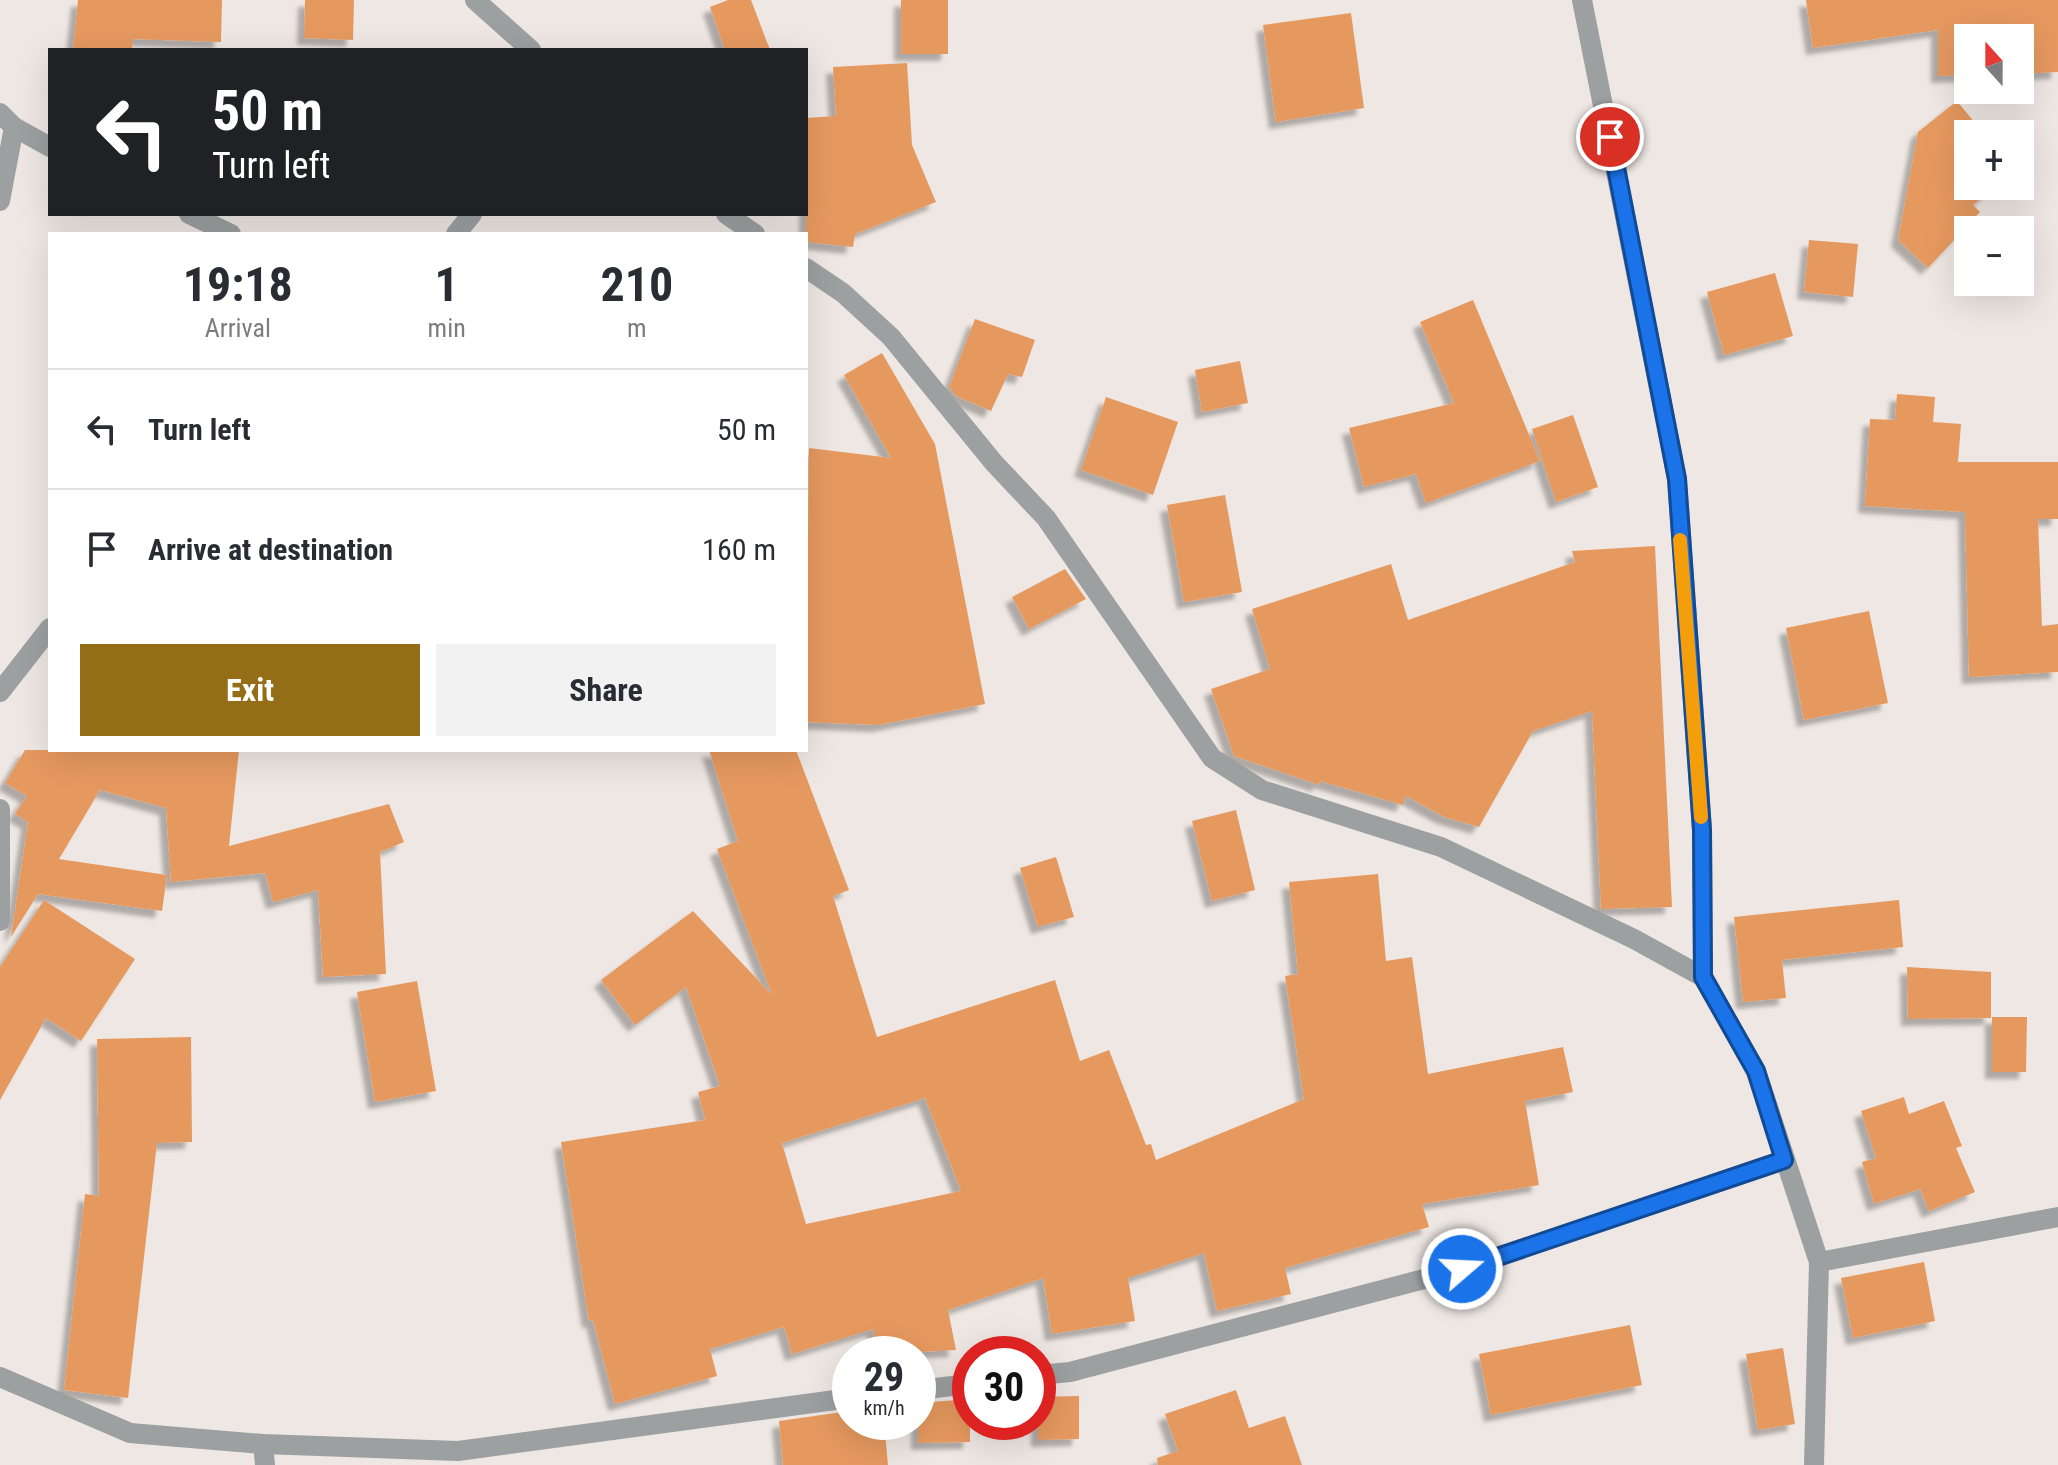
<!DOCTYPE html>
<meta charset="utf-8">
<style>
:root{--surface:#fff;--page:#f2f2f3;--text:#2b2b33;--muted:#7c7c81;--line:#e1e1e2;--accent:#936e16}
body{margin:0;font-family:"Roboto Condensed",sans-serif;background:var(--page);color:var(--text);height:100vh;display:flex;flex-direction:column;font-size:30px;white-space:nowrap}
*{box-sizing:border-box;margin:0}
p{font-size:26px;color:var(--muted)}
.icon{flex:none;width:44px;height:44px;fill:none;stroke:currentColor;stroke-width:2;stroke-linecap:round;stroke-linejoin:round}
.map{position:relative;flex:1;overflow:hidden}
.side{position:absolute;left:48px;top:232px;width:760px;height:520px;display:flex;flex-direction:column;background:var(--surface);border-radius:0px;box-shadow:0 8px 32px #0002}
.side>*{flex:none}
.hud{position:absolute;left:48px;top:48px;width:760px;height:168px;border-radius:0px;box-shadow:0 8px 32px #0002;background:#202124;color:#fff;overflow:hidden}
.needle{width:52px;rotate:339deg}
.tools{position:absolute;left:1954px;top:24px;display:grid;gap:16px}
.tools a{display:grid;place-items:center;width:80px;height:80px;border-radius:0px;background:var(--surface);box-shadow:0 8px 32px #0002;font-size:40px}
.speed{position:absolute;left:832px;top:1336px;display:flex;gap:16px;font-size:40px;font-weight:700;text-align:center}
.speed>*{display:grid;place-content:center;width:104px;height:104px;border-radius:50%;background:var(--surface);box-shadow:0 8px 32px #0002;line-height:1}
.speed small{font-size:20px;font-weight:400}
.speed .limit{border:12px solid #d22;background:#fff;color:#111}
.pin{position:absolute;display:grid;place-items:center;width:68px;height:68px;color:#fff;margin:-34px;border:4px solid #fff;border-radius:50%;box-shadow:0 2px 8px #0007}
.me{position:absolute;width:88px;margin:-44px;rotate:71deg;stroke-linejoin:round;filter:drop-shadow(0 0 6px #0008)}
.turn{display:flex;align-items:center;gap:28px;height:168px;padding:0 32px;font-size:36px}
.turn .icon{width:104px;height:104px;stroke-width:2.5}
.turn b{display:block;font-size:56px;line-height:68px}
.eta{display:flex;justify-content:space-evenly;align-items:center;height:136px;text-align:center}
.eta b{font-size:48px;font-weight:700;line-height:56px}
.button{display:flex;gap:16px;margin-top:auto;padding:16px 32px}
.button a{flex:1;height:92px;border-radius:0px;background:var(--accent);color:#fff;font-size:32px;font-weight:700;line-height:92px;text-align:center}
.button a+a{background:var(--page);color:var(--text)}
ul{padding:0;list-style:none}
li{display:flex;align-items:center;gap:24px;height:120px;padding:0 32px;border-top:2px solid var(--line)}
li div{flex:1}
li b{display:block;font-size:30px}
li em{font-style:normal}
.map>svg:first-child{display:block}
</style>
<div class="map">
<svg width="2058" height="1465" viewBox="0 0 2058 1465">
<defs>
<filter id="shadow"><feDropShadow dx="-7" dy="7" stdDeviation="2" flood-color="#0004"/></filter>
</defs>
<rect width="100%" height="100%" fill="#eee7e3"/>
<g fill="#e6995f" fill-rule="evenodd" filter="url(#shadow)">
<polygon points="78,0 222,0 221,42 133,39 132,50 73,50"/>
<polygon points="305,0 354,0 353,40 304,38"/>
<polygon points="728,0 751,0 770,50 725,50 710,7"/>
<rect x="901" y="0" width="47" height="54"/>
<polygon points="1806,0 2058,0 2058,72 2020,74 2020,38 1968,38 1968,75 1938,76 1938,30 1813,48"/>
<polygon points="1351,13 1364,108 1276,122 1263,25"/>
<polygon points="907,63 912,145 936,202 855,234 853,247 806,242 806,118 836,116 833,67"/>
<polygon points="1957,101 1984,134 1968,134 1968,186 1996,186 1973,205 1980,212 1928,268 1898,240 1918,132"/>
<polygon points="1809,240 1858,244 1853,297 1804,292"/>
<polygon points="1775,273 1793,336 1724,355 1707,292"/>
<polygon points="1473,300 1540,461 1426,503 1416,474 1364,487 1349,428 1454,403 1420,322"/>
<polygon points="975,319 1035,340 1022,377 1008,374 991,411 956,396 949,387"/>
<polygon points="882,353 935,444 985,704 879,725 806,722 809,448 891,458 844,375"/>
<polygon points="1240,361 1248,403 1202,412 1195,370"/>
<polygon points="1897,394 1935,397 1933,422 1961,424 1958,462 2058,462 2058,519 2038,519 2042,626 2058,624 2058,672 1969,677 1965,512 1865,506 1870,419 1895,420"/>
<polygon points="1106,397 1178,422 1153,495 1081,470"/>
<polygon points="1573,415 1598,487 1556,502 1532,429"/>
<polygon points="1225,495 1242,592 1184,602 1167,505"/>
<polygon points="1655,546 1672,907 1601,909 1592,711 1533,731 1479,827 1444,817 1406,796 1403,805 1320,781 1319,785 1234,756 1211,689 1270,669 1252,609 1391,564 1408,620 1575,562 1572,551"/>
<polygon points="1065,569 1086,599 1029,629 1012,597"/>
<polygon points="1869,611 1888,703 1804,720 1786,628"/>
<polygon points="25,750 239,750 229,846 389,804 404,842 380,852 386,974 323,977 318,890 273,902 265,873 171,882 166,808 100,790 59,859 167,875 162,911 38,894 11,937 28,822 15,814 27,796 5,783"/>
<path d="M709 750H796L849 890 833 896 877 1037 1055 980 1080 1061 1109 1050 1146 1145 1151 1144 1156 1160 1304 1099 1285 976 1298 974 1289 882 1378 874 1386 961 1412 957 1428 1074 1563 1047 1573 1092 1525 1101 1539 1185 1422 1204 1429 1227 1285 1268 1291 1294 1217 1311 1204 1253 1128 1278 1135 1321 1052 1334 1043 1278 948 1310 956 1350 879 1354 873 1329 792 1354 784 1327 710 1349 717 1376 615 1404 593 1320 589 1321 561 1142 705 1120 698 1092 720 1086 686 987 635 1025 601 980 693 911 772 995 717 849 738 841ZM925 1098 961 1191 806 1224 782 1143Z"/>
<polygon points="1236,810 1255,890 1212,901 1192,821"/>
<polygon points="1056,857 1074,917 1038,927 1020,868"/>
<polygon points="44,900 135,959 81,1041 46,1018 0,1100 0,967"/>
<polygon points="1899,900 1903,947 1782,960 1786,998 1743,1002 1734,917"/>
<polygon points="1907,967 1991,972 1991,1018 1908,1019"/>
<polygon points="417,981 436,1091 375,1102 357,992"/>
<polygon points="1992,1017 2027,1017 2026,1072 1992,1072"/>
<polygon points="191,1037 192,1142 157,1143 128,1398 64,1390 85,1194 99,1196 97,1039"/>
<polygon points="1904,1097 1909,1114 1944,1101 1962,1146 1956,1148 1975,1192 1929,1211 1920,1189 1874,1204 1862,1162 1876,1158 1861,1111"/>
<polygon points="1924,1262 1935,1321 1853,1338 1841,1278"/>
<polygon points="1630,1325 1642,1385 1491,1415 1479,1354"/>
<polygon points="1783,1348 1795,1424 1758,1430 1746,1354"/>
<polygon points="1236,1390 1249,1428 1285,1416 1302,1465 1158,1465 1157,1458 1178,1451 1165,1414"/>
<polygon points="1079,1396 1079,1439 1038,1440 1038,1397"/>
<polygon points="970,1399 970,1442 918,1443 918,1403"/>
<polygon points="850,1411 850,1422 884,1422 888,1465 783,1465 779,1421"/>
</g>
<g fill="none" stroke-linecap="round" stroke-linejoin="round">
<g stroke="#9ca0a0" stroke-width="20">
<polyline points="475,0 531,50"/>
<polyline points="1582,0 1677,479 1702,830 1703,977"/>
<polyline points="0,113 14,127 50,147"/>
<polyline points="0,201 14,127"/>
<polyline points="189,214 231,234"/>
<polyline points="726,214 755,234"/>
<polyline points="456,234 472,214"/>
<polyline points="806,268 843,293 891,337 994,463 1046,518 1212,758 1262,790 1441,847 1634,939 1703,977 1756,1071 1819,1262 1814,1465"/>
<polyline points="0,692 50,628"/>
<polyline points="0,809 0,921"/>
<polyline points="1819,1262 2058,1217"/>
<polyline points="1038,1375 1070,1372 1462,1269 1784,1160"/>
<polyline points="0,1377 130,1433 263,1444 458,1451 850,1398"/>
<polyline points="918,1390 970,1384"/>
<polyline points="263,1444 265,1465"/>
</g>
</g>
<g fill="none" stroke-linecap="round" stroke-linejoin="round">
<defs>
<polyline id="route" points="1462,1269 1784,1160 1756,1071 1703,977 1702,830 1677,479 1610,137"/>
</defs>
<use href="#route" stroke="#114b97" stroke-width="20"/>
<use href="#route" stroke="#1a73e8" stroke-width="14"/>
<polyline stroke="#f59e0b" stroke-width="14" points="1680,540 1701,817"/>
</g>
</svg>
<div class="tools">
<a><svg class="needle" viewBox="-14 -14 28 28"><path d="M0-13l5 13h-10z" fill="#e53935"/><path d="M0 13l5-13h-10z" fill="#7c7c81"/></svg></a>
<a>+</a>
<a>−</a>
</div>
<div class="speed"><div>29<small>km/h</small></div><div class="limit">30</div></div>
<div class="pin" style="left:1610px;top:137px;background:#d93025"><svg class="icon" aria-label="arrive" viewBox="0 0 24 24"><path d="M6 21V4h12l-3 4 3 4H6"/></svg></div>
<svg class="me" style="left:1462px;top:1269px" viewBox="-20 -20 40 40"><circle r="17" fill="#1a73e8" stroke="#fff" stroke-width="3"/><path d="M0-11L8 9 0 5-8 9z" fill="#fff"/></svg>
<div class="hud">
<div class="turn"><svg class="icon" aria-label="left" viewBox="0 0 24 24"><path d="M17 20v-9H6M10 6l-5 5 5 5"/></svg><div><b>50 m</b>Turn left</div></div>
</div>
<section class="side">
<div class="eta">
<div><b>19:18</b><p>Arrival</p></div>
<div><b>1</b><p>min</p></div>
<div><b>210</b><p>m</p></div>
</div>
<ul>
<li><svg class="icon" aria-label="left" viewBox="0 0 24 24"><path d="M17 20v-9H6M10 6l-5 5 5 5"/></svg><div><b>Turn left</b></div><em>50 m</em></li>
<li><svg class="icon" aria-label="arrive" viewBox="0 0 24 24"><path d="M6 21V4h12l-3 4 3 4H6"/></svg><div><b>Arrive at destination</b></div><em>160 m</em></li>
</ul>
<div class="button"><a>Exit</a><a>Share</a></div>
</section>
</div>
